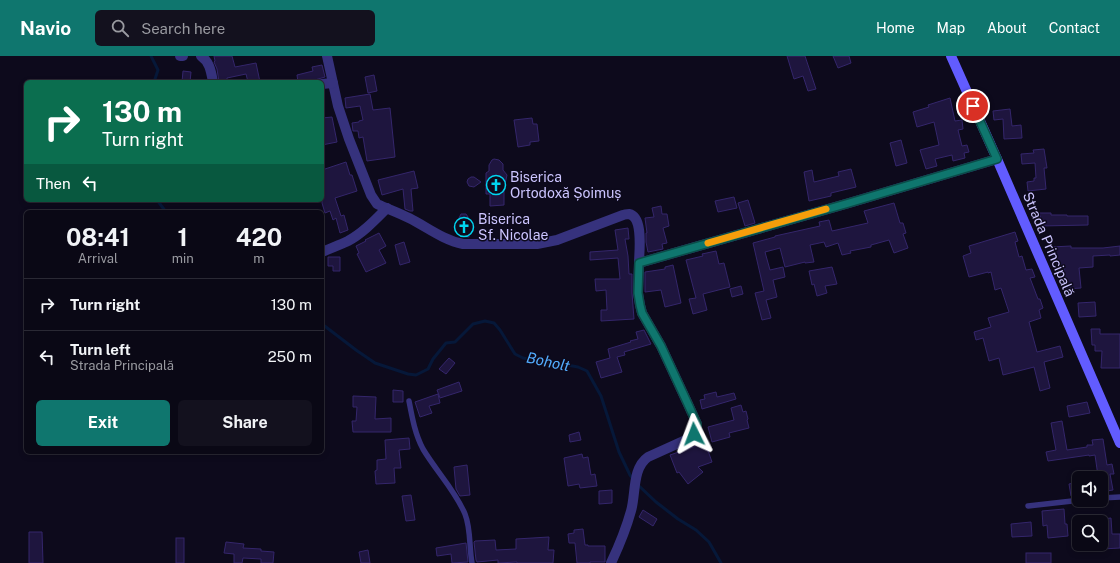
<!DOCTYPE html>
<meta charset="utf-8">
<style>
:root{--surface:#0a0815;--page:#13111e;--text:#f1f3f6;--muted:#999aa0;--line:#2a2934;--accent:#0f766e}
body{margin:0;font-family:"Public Sans",sans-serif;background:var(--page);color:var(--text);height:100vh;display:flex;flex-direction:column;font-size:15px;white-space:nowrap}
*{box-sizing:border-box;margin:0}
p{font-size:13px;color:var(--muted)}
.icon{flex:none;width:22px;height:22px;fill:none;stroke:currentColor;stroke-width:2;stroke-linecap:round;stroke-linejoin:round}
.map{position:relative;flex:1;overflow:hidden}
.panel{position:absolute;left:24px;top:154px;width:300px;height:244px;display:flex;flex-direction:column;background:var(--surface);border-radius:6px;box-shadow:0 2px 6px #0003,0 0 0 1px var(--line)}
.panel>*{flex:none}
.banner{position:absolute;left:24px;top:24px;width:300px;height:122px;border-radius:6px;box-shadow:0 2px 6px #0003,0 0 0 1px var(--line);background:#0b6e4f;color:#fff;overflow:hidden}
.buttons{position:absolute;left:1072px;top:415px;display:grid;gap:8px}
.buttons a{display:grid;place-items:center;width:36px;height:36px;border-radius:6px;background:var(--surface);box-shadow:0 2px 6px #0003,0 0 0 1px var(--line);font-size:20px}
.pin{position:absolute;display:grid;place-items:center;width:34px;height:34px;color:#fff;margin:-17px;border:2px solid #fff;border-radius:50%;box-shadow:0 1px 4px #0007}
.me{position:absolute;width:44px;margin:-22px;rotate:357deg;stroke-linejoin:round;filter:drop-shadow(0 0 3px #0008)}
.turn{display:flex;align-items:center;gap:14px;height:84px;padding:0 12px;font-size:18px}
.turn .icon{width:52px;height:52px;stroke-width:2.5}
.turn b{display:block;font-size:28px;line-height:34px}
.then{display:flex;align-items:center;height:38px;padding:0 12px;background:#0003;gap:8px;font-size:15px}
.eta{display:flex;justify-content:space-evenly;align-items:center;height:68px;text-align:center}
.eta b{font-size:24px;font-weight:700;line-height:28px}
.action{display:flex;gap:8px;margin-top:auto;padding:8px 12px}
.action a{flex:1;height:46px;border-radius:6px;background:var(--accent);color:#fff;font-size:16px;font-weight:700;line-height:46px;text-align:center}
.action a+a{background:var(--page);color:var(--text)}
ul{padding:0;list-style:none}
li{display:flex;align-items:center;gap:12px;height:52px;padding:0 12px;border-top:1px solid var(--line)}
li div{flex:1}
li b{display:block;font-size:15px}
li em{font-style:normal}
header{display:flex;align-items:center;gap:24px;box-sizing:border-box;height:56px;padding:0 20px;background:var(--accent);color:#fff}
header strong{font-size:19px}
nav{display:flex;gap:22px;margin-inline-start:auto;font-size:14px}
.search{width:280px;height:36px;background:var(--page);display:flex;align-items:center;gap:10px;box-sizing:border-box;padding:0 14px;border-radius:6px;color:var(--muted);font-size:15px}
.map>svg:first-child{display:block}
</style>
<header>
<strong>Navio</strong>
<div class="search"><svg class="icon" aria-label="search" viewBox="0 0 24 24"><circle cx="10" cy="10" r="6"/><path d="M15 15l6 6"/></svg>Search here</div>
<nav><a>Home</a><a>Map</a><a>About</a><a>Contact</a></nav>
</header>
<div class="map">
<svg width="1120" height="507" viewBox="0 0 1120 507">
<rect width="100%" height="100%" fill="#0d0a1c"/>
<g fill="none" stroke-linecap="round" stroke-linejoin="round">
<g stroke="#061839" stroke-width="3">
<polyline points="151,0 158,14 154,26"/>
<polyline points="157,144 166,156"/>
<polyline points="322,268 356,294 375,307 408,318 416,319 428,313 433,303 446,287 455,286 473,268 485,265 494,267 500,274 515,298 523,302 555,308 567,309 578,311 587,315 601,340 619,396 630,419 633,423"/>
<polyline points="638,429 656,446 678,463 696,474 709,486 721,507"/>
</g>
</g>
<g fill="#1e153e" stroke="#34266b">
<polygon points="214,0 232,0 235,11 256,7 260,26 248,26 246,18 227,22 227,26 219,26 217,13 214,6 215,5"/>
<polygon points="787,0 805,0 816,33 808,35 803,20 794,23"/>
<polygon points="833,0 849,0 851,7 838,12"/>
<polygon points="322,9 325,21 308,26 298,26 297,19 313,15 312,11"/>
<polygon points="183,15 191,16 190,26 182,26"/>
<polygon points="374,19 377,35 368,37 365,21"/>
<polygon points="370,38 373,54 390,52 395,101 367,105 363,81 359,82 358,75 353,75 352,67 359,66 359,65 363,64 360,50 346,52 345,42"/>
<polygon points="950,42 955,65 962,64 963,73 958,74 962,90 967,89 969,96 964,97 965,102 953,105 952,99 935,103 937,110 926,113 920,94 939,89 934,66 917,71 913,56 929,51 928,49"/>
<polygon points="1010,53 1012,70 1021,69 1022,82 1004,83 1003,63 994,64 993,55"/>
<polygon points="332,61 337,86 322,89 322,62"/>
<polygon points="532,62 533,68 537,68 539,85 530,86 530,89 518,91 514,64"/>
<polygon points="901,84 907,107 896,110 890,87"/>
<polygon points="1044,93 1047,112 1044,112 1046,133 1028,135 1027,126 1034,125 1034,122 1036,122 1035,107 1022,108 1021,98 1034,97 1033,94"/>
<polygon points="494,103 499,104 503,108 503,114 507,119 504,133 504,149 490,150 490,138 486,138 486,117 489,115 489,109 492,104"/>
<polygon points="346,106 350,119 352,119 357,135 335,142 341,160 344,159 348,174 340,177 336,162 333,164 330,155 325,157 322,147 322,114"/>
<polygon points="851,113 856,131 831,137 831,140 809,145 804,116 812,114 814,126 839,120 838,116"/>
<polygon points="414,115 418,132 411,133 413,155 410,155 405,153 403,133 382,139 378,124"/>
<polygon points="471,121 474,121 481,126 474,131 469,130 467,126 468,123"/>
<polygon points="734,141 737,152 718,156 715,145"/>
<polygon points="748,144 755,167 745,170 738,147"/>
<polygon points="894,147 900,167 903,167 906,177 903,178 908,192 894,197 889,184 871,189 871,191 850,195 851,197 842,199 838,187 826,191 824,186 810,189 814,206 805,207 805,206 785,211 780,192 765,196 770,214 783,211 785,221 773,224 777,241 766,244 771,262 762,264 755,237 764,235 753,187 775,181 775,180 820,170 819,166 829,164 832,175 868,167 864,155"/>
<polygon points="661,150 662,158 667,158 669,170 663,172 667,187 662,188 663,193 648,196 646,186 646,177 647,177 645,162 654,161 652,152"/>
<polygon points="1040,157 1051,157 1051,159 1067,159 1067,160 1088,160 1088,169 1041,170"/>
<polygon points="461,158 466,158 468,161 469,181 460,180 459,162"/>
<polygon points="628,172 629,183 625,183 628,200 629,218 632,218 632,237 634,263 601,265 601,254 607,254 606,234 596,235 595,223 620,223 618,202 590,204 590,196 618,194 615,174"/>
<polygon points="1015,176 1018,185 1015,186 1019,201 1022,200 1026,214 1032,213 1035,221 1030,222 1038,243 1040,243 1043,252 1039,254 1041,262 1029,266 1037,296 1060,290 1063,301 1044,306 1050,332 1040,335 1034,311 1003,319 999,302 989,305 983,282 976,284 974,276 991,271 988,262 1009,256 1001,232 995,234 991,216 988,217 988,216 969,221 963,200 971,197 969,190"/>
<polygon points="379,177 386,190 379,194 386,207 366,216 357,198 359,197 356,190 366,185 365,184"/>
<polygon points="404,186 410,206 400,209 395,189"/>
<polygon points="1071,190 1071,192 1103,192 1120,190 1120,199 1110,200 1110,199 1093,200 1093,211 1079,212 1081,232 1066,233 1064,212 1057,212 1057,200 1051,200 1051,191"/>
<polygon points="716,195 719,208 724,207 730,231 703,238 707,254 693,258 689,243 696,242 686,204 703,200 702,198"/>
<polygon points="328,201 340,201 340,215 333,215 333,210 328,210"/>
<polygon points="673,209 681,247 665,251 661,234 645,236 645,216 665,213 665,211"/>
<polygon points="832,211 837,228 825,230 827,237 817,240 814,228 812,229 809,215"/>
<polygon points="741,230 743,238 732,241 730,233"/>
<polygon points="1095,246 1096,260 1079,261 1078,247"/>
<polygon points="1091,273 1100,273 1100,278 1120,278 1120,312 1101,312 1102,295 1095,295 1095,289 1092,289"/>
<polygon points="644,274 651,288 624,296 625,299 617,301 622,316 601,322 596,306 610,302 608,293 631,286 630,285 638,283 636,276"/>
<polygon points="449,302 455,307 446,318 439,313"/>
<polygon points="459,326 462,335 440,342 437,334"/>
<polygon points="393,334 403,335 403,346 393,346"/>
<polygon points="716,336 717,341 734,337 736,343 702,353 700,344 705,343 704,339"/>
<polygon points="438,338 440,347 429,350 432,357 420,361 415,346"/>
<polygon points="353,340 376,341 375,363 391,362 391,376 353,376 352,365 356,365 357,351 353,351"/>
<polygon points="1087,346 1090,357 1069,361 1067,350"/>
<polygon points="741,349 743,356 746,355 748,363 747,364 749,372 729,377 730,381 712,386 708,371 734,364 731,352"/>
<polygon points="1062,365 1067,394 1087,391 1087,389 1093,389 1092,384 1103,383 1107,409 1112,408 1114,418 1110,418 1113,434 1101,436 1101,420 1098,420 1095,399 1089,400 1089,399 1048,405 1046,396 1056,394 1051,367"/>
<polygon points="579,376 581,384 570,386 569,379"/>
<polygon points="409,382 410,393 399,394 401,412 394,412 395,427 376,428 375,415 377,414 377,404 386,403 385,384"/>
<polygon points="705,386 712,406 698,411 703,416 688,428 679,416 677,417 670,399 696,390 696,389"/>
<polygon points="582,398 583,402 588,401 591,419 595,418 597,430 580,432 579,428 568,430 564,402"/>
<polygon points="467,409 470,439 460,440 456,433 454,411"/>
<polygon points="1079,426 1079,439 1071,440 1069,428"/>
<polygon points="612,434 612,447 599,448 599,435"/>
<polygon points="411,439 415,464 406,465 402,440"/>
<polygon points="1064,453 1065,468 1067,468 1068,480 1048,482 1047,469 1043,470 1042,455"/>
<polygon points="643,454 657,463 653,470 639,461"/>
<polygon points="1111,462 1112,478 1120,478 1120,492 1102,493 1101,478 1105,478 1103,463"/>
<polygon points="1031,466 1032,480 1012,481 1011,468"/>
<polygon points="583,473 585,489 588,489 588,490 605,490 605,506 590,506 590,507 577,507 575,487 569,487 568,478 574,477 574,474"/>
<polygon points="29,476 42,476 43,507 29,507"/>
<polygon points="549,481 548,494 554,494 553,507 517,507 517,506 498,507 498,504 477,506 476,504 474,486 475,485 495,484 496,494 516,493 516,483"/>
<rect x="176" y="482" width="8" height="25"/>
<polygon points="226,486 244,488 243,492 261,493 261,495 274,496 273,507 261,507 261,503 243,502 242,507 234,507 234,498 224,497"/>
<polygon points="466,487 468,506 452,507 451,498 437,500 436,492"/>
<polygon points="368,494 370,507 361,507 359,496"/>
<rect x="1026" y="497" width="25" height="10"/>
</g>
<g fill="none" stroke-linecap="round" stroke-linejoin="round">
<g stroke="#36327d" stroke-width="5.5">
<path d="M409 345C412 361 415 378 423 393 436 415 455 434 465 458 471 473 469 491 472 507"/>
<polyline points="1101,442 1120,441"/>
<polyline points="1028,450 1081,444"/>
</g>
<g stroke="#36327d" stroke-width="10">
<polyline points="180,0 183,0"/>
<path d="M201 0C210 6 211 16 213 26"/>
<path d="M327 0 338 50 349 83 371 139 377 148C388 153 399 157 409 162 427 171 443 184 463 188H537L557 184 623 159C625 158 627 158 629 158 644 161 639 196 639 207L849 147 997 103"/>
<polyline points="322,28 333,27"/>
<path d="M322 196C331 192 340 189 348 185 363 177 375 164 387 152"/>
<path d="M611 507C619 490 626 473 631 455 636 438 632 412 648 401L690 382 694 378 697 373V368L687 346 661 290 642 257 640 249 638 237 639 207"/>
</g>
<polyline stroke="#625cff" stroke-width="10" points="951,0 997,103 1120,387"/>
</g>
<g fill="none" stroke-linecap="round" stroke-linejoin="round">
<defs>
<polyline id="route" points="694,378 697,373 697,368 687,346 661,290 642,257 640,249 638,237 639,207 849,147 997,103 973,50"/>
</defs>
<use href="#route" stroke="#0a4d48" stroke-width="10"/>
<use href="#route" stroke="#0f766e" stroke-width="7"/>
<polyline stroke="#f59e0b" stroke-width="7" points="708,187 826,153"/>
</g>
<defs>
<symbol id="church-ring" viewBox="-11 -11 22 22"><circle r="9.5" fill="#0d0a1c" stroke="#00d5f0" stroke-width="1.5"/><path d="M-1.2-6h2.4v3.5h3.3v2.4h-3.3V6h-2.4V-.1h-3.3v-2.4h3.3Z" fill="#00d5f0"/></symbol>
</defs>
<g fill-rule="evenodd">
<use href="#church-ring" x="485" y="118" width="22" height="22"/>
<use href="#church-ring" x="453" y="160" width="22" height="22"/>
</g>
<g text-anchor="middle" stroke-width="3" stroke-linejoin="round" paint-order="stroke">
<g font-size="14" fill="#ccc5ff" stroke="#0d0a1c" text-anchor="start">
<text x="510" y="126">Biserica<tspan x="510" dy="16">Ortodoxă Șoimuș</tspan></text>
<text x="478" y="168">Biserica<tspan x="478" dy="16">Sf. Nicolae</tspan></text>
</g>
<g font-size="14" fill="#ccc5ff" stroke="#0d0a1c">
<text transform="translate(1049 188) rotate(67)" y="5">Strada Principală</text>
</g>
<g font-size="15" font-style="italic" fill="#53adff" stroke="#0d0a1c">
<text transform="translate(548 306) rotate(12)" y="5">Boholt</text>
</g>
</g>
</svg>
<div class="buttons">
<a><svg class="icon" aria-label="sound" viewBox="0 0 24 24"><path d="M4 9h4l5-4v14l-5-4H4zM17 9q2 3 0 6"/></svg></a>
<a><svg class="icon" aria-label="search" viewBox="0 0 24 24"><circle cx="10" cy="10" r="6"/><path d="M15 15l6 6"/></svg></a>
</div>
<div class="pin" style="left:973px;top:50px;background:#d93025"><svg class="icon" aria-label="arrive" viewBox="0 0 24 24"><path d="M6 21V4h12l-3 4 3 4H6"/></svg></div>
<svg class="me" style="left:694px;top:378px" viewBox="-20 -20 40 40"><path d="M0-17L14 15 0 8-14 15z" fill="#0f766e" stroke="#fff" stroke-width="4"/></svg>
<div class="banner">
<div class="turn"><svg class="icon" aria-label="right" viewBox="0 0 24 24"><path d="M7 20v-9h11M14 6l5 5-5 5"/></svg><div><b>130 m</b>Turn right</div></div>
<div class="then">Then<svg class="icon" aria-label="left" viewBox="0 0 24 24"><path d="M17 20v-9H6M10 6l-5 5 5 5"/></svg></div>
</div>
<section class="panel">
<div class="eta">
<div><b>08:41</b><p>Arrival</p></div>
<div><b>1</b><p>min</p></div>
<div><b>420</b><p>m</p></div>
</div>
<ul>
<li><svg class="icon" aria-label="right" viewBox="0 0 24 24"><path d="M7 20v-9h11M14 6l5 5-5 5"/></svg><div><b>Turn right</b></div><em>130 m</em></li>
<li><svg class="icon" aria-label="left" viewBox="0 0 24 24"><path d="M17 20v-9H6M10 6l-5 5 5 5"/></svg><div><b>Turn left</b><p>Strada Principală</p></div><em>250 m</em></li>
</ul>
<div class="action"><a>Exit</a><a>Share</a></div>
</section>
</div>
